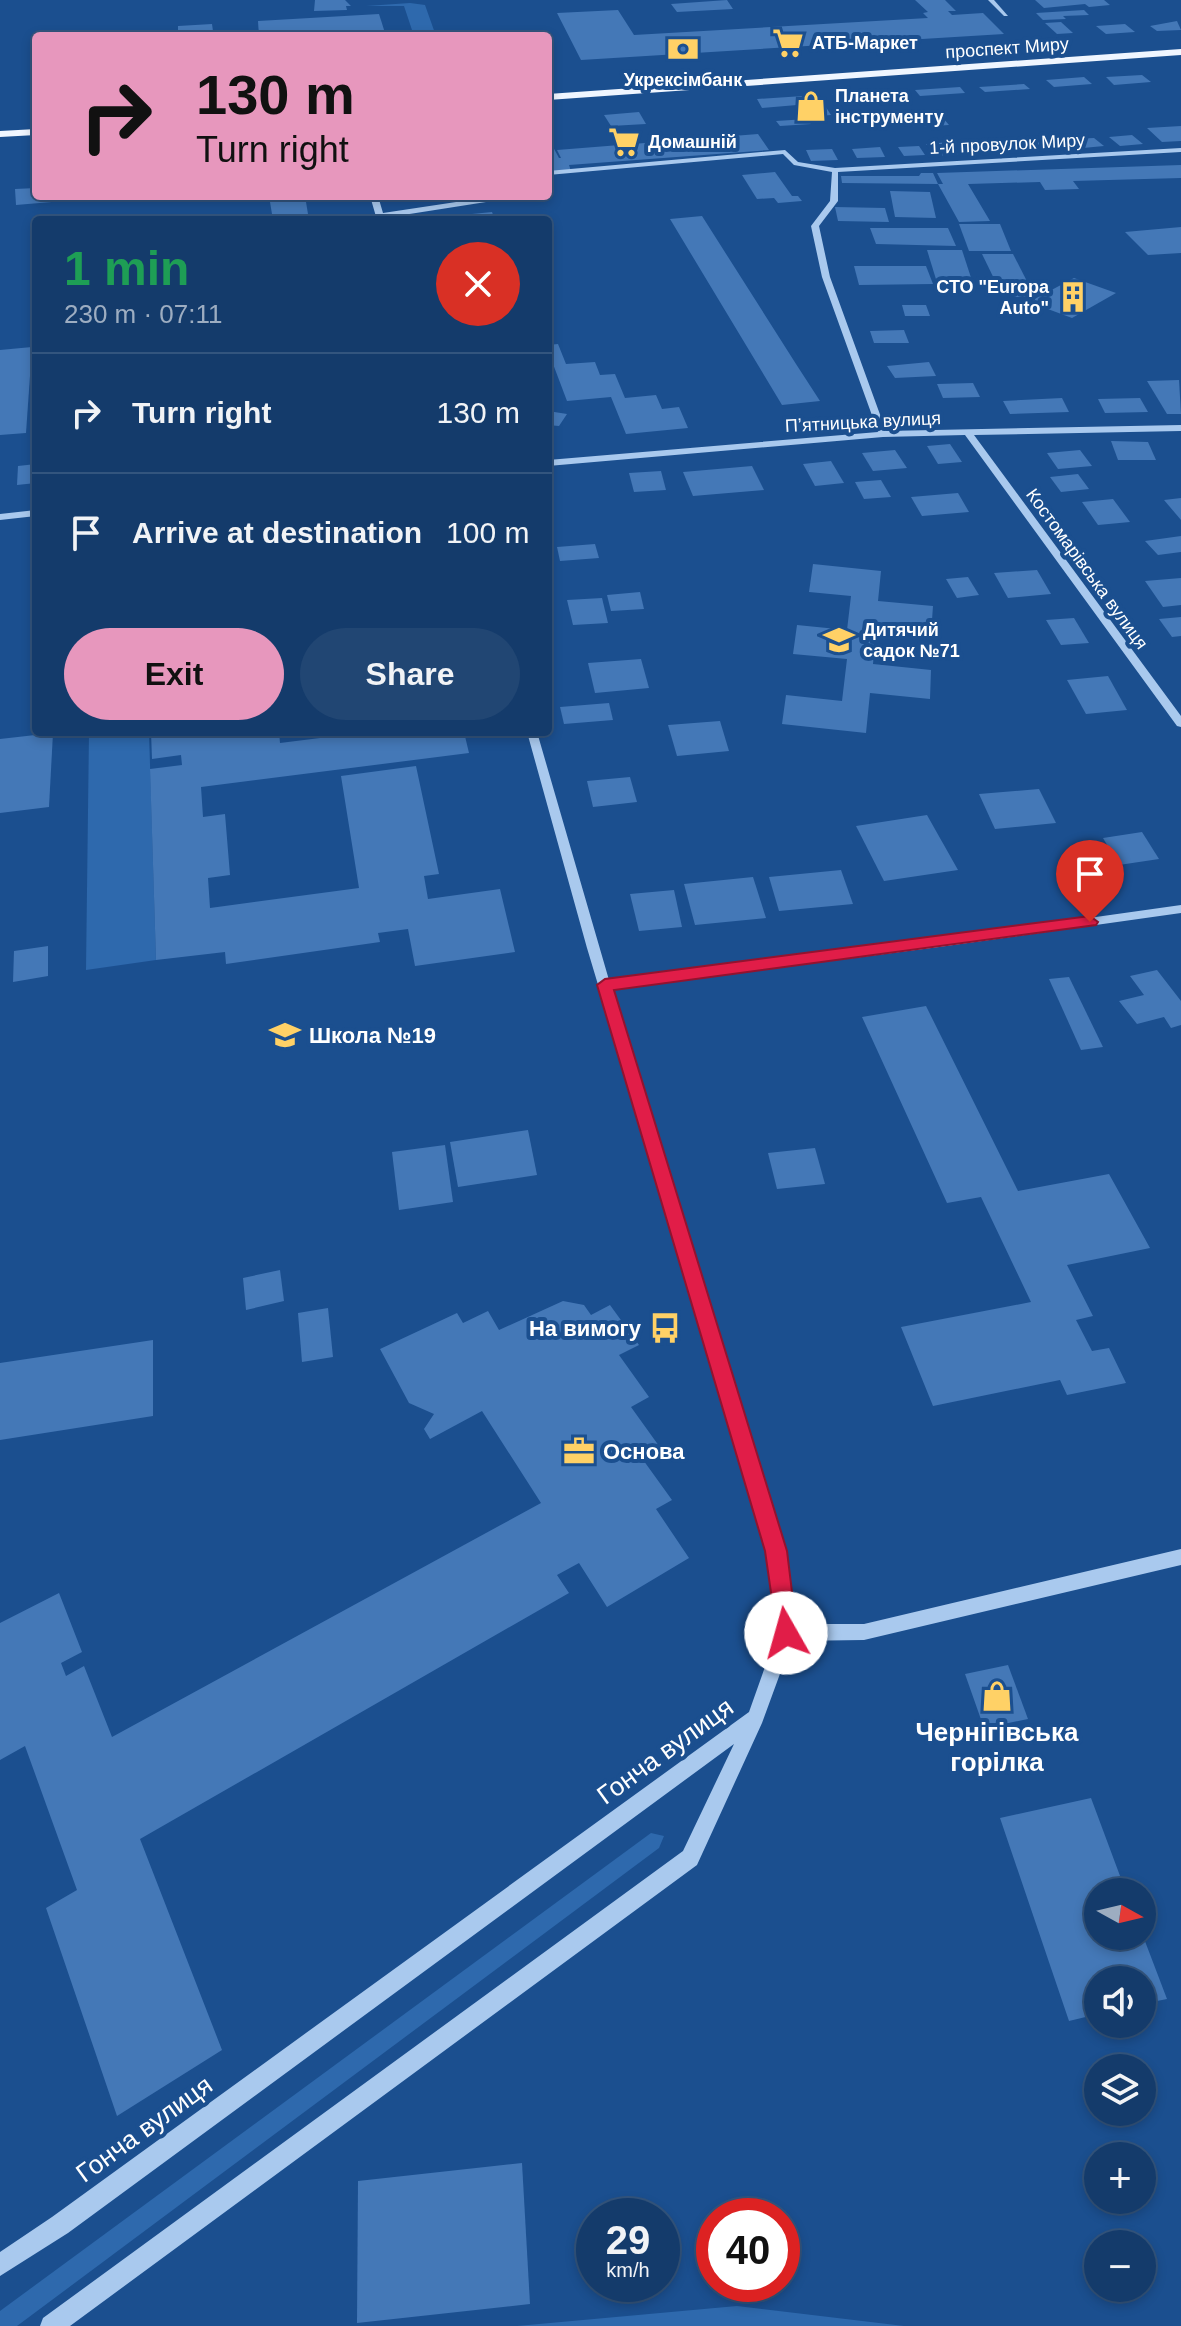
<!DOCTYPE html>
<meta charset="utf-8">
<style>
:root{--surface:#143b6b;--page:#214673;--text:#f1f3f6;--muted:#9dadc1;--line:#33557e;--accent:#e797bd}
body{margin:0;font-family:Arial,sans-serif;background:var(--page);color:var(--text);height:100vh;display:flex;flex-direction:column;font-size:30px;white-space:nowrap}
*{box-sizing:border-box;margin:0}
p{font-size:26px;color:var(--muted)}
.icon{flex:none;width:44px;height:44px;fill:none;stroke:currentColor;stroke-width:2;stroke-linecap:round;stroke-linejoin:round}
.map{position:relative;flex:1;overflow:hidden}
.drawer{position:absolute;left:32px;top:216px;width:520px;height:520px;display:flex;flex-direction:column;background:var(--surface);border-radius:8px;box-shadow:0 4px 12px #0003,0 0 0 2px var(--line)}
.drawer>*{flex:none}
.hud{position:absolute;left:32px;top:32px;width:520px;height:168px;border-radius:8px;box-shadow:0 4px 12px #0003,0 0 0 2px var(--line);background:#e797bd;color:#111;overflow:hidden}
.needle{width:52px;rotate:98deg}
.tools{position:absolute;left:1084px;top:1878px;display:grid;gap:16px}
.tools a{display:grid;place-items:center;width:72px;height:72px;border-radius:50%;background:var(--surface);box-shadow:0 4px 12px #0003,0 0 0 2px var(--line);font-size:40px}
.speed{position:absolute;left:576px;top:2198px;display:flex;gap:16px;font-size:40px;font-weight:700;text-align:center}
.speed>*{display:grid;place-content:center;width:104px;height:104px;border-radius:50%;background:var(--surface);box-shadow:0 4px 12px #0003,0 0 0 2px var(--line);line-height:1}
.speed small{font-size:20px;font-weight:400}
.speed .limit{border:12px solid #d22;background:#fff;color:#111}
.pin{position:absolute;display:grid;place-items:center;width:68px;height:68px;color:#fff;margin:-82px -34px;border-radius:50% 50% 50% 0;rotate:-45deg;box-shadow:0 0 8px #0007}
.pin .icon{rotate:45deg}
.me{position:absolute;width:88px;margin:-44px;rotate:353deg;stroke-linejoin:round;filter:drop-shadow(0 0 6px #0008)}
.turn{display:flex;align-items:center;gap:28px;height:168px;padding:0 32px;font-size:36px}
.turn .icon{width:104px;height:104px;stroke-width:2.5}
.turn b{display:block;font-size:56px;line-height:68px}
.round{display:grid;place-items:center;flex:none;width:84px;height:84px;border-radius:42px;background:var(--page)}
.summary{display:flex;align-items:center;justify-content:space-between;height:136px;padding:0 32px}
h1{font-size:48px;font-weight:600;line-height:60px;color:#1e9e55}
.button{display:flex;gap:16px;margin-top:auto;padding:16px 32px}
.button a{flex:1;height:92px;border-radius:48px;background:var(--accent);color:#111;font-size:32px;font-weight:600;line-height:92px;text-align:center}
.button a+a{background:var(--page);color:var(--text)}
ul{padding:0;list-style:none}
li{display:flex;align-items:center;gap:24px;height:120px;padding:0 32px;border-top:2px solid var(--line)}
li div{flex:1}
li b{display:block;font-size:30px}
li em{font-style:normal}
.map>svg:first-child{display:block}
</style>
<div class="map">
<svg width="1181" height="2326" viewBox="0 0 1181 2326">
<rect width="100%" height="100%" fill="#1b4f8f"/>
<g fill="#2e69ad">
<polygon points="410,3 425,5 436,36 414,36 404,6 366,6"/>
<polygon points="89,732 149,732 156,960 86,970"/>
<polygon points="651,1833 664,1836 659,1848 17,2326 0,2326 0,2311"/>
<polygon points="737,2306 904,2326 517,2326"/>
</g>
<g fill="#4478b7">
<polygon points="315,0 345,0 351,6 346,6 347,10 314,11"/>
<polygon points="727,0 733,9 677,12 671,4"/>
<polygon points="915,0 945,0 956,11 948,11 952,15 983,13 1004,34 581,60 557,13 618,10 634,35 928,18 923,13 928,12"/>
<polygon points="1035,0 1104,0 1110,5 1089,7 1085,4 1044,8"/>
<polygon points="1084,10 1089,15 1063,16 1066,19 1043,20 1036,13"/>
<polygon points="379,14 386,36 259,36 258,21"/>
<polygon points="1177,21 1181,30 1157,31 1150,26"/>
<polygon points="1061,22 1073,33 1057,34 1045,23"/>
<polygon points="212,24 213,31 207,34 229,32 230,36 178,36 178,26"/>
<polygon points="1125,24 1135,32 1106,34 1096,26"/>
<polygon points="1142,75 1151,82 1114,85 1106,77"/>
<polygon points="1084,77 1092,84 1054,87 1046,80"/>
<polygon points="1024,84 1030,89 985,92 979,87"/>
<polygon points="960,87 965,93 920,96 915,90"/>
<polygon points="884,90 891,99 838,102 832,94"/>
<polygon points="818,95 831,115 806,117 797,105 762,108 757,99"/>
<polygon points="639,112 646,124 611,126 604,115"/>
<polygon points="943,118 949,125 914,127 909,120"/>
<polygon points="807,119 811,124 780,126 776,121"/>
<polygon points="1181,126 1181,141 1162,142 1147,128"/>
<polygon points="758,134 769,150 569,165 571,171 548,173 548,147 553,147 559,158 561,158 557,150"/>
<polygon points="1132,135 1143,144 1120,146 1109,137"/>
<polygon points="1063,137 1075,149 1042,151 1031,139"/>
<polygon points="1094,138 1104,146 1083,148 1073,139"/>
<polygon points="950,142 961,154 936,156 926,144"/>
<polygon points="1007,143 1016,152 984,154 976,146"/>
<polygon points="919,146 925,155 904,156 898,147"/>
<polygon points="880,147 885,157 857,158 852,149"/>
<polygon points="832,149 838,160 811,161 806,150"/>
<polygon points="1181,165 1181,178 1073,181 1079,189 1045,190 1040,182 968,184 990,221 959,222 938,184 842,183 841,176 919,176 921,173 933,173 938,184 943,184 937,173"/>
<polygon points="775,172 792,196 798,196 802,201 778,203 774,198 757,199 742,175"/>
<polygon points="36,188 36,196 99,198 16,205 15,189"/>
<polygon points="890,191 930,192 936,218 895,217"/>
<polygon points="269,196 305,196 309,220 273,220"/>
<polygon points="835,207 885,208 889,222 838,221"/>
<polygon points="492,212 495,220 464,220 462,215"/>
<polygon points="702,216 796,364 820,401 782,405 670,219"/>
<polygon points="959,224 1000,224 1011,251 969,251"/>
<polygon points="1181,227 1181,253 1148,255 1125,232"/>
<polygon points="870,228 948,228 956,246 876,244"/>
<polygon points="927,250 962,250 975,290 939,289"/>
<polygon points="982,254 1013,254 1035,297 1003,297"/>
<polygon points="854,266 926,266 933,284 859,285"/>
<polygon points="1074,278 1116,293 1072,318 1029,302"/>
<polygon points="902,305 926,305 930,316 905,316"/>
<polygon points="904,330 909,343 874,343 870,331"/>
<polygon points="558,344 566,364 595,362 600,375 615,374 625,398 656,395 662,409 679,407 688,428 626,434 611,397 567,401 553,364 548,364 548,345"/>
<polygon points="32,347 26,433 0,435 0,350"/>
<polygon points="929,362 936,376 895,378 887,366"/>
<polygon points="1179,380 1181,414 1167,414 1147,381"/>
<polygon points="973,383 980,397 943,398 937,384"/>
<polygon points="1062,398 1069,412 1010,414 1003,401"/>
<polygon points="1140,398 1148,412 1105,413 1098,399"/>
<polygon points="548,411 567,414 559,426 548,425"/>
<polygon points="1111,441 1148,442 1156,460 1118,460"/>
<polygon points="950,444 962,462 938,464 927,446"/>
<polygon points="895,450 907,468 873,471 862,453"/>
<polygon points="1080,450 1092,466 1058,469 1047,453"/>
<polygon points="831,461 844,483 815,486 803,464"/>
<polygon points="36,464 36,483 17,485 18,466"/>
<polygon points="752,466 764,490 693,496 683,472"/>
<polygon points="661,471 666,490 634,492 629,473"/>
<polygon points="1078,474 1089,489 1061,492 1050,477"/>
<polygon points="881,480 891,497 864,499 855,482"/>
<polygon points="958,493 969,512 922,516 911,497"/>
<polygon points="1181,498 1181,520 1164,500"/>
<polygon points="1113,499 1130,522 1098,525 1082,502"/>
<polygon points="1181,536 1181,552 1158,555 1145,541"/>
<polygon points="595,544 599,558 560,561 557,547"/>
<polygon points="813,564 881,571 878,601 933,606 931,634 876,628 873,664 931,670 930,699 870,693 866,733 782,724 786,695 842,701 847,659 793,654 797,625 847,630 851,596 809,592"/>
<polygon points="1037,570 1051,594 1008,598 994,573"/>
<polygon points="968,577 979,595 957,598 946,579"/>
<polygon points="1181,578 1181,605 1163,607 1145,581"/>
<polygon points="640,592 644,609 611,611 607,595"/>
<polygon points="602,598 608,623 573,625 567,600"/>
<polygon points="1181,617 1181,636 1172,637 1159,619"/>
<polygon points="1074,618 1089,643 1061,645 1046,620"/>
<polygon points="641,659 649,688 595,693 588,663"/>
<polygon points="1108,676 1127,710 1086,714 1067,680"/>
<polygon points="609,703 613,720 564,724 560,707"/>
<polygon points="720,721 729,751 677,756 668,725"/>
<polygon points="151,732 279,732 280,743 320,738 319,732 464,732 469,753 201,787 203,817 225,814 230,875 208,878 210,908 359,888 341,776 416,766 439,874 424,876 428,899 500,889 515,952 415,966 408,929 378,933 380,942 226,964 225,952 156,960 150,769 182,765 181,755 152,759"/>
<polygon points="53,733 49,807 0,813 0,739"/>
<polygon points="630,777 637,802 593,807 587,781"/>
<polygon points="1039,789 1056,823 995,829 979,794"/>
<polygon points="927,815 958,870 884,881 856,826"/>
<polygon points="1142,832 1159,859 1119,865 1103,838"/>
<polygon points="841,870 853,904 779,911 769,877"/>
<polygon points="753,877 766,918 695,925 684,884"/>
<polygon points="674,890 682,927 639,931 630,894"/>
<polygon points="48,946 48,976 13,982 14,951"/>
<polygon points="1157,970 1181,1001 1181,1025 1171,1028 1164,1017 1137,1024 1119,1001 1144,995 1130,976"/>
<polygon points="1069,977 1103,1047 1081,1050 1049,979"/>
<polygon points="926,1006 1018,1191 1109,1174 1150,1248 1067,1265 1093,1316 1076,1320 1092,1351 1109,1348 1126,1383 1067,1395 1060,1380 933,1406 901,1327 1031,1302 981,1197 947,1203 862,1017"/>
<polygon points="528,1130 537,1175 458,1187 450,1142"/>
<polygon points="445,1145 453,1202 399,1210 392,1152"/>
<polygon points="815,1148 825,1184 777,1189 768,1153"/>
<polygon points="280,1270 284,1301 246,1310 243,1278"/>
<polygon points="563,1301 584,1305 591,1315 610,1305 639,1345 619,1355 649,1397 631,1407 659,1446 641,1457 672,1500 656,1509 689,1558 607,1607 579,1563 557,1575 569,1593 140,1839 222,2050 117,2116 46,1908 77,1890 25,1746 0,1760 0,1623 59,1593 82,1652 61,1663 66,1676 84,1666 112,1737 541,1503 482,1411 430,1439 424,1429 434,1414 409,1403 380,1349 457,1313 463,1323 488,1311 499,1330"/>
<polygon points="328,1308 333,1357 302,1362 298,1313"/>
<polygon points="153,1340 153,1416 0,1440 0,1363"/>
<polygon points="1008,1665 1028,1719 984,1728 965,1674"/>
<polygon points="1091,1798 1126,1892 1098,1892 1098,1936 1143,1936 1167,1999 1142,2004 1142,1980 1098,1980 1098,2014 1069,2021 1000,1818"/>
<polygon points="522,2163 530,2304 357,2323 358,2181"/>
</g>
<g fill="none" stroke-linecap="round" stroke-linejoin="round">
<g fill="#a9c9ee" fill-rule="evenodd">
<polygon points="988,0 994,0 1008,16 1004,16"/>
<polygon points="1181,148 1181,152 838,172 838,201 819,226 830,277 886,431 1181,425 1181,431 974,435 1181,716 1181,727 1177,726 965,435 883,437 548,466 548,460 878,432 822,277 811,226 830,201 832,172 794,165 783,154 548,175 548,171 785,150 798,162 835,168"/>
<polygon points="370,196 378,196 383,213 496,196 486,202 384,218 385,220 377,220"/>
<polygon points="36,510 36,516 0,520 0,514"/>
<polygon points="527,732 537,732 609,980 939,939 1181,905 1181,913 939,947 612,989 784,1551 794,1624 864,1624 1181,1549 1181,1565 864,1640 792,1641 762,1723 697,1865 70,2326 40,2326 43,2318 683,1851 734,1744 68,2233 0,2276 0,2252 52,2217 749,1712 777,1633 768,1551 587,948"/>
</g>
<g fill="#f0f6ff" fill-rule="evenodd">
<polygon points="1181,49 1181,55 548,100 548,94"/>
<polygon points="36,129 36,135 0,137 0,131"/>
</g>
</g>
<polygon fill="#e11d48" stroke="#92132f" stroke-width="2" points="1090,916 1098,922 1096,925 614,990 787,1551 797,1633 794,1641 786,1644 778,1641 765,1551 597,985 605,979"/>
<defs>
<symbol id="supermarket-bare" viewBox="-9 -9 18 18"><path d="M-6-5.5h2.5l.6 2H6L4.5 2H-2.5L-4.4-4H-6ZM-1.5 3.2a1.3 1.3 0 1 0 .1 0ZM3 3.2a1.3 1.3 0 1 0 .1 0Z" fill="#ffd166" stroke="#1b4f8f" stroke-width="2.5" paint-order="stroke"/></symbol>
<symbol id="bank-bare" viewBox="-9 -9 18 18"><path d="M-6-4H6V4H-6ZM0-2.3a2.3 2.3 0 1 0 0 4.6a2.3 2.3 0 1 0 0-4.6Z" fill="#ffd166" stroke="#1b4f8f" stroke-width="2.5" paint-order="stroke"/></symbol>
<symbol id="shop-bare" viewBox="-9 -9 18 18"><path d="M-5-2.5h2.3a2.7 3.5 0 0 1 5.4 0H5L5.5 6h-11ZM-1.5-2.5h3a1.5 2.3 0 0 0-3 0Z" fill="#ffd166" stroke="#1b4f8f" stroke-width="2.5" paint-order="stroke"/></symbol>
<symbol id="building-bare" viewBox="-9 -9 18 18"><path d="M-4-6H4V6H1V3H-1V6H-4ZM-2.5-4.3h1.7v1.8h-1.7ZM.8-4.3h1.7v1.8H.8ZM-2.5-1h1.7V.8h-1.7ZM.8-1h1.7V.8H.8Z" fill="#ffd166" stroke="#1b4f8f" stroke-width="2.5" paint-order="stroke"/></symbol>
<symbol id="school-bare" viewBox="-9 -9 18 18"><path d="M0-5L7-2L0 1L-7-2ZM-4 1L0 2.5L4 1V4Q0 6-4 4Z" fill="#ffd166" stroke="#1b4f8f" stroke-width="2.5" paint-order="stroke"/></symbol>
<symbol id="bus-bare" viewBox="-9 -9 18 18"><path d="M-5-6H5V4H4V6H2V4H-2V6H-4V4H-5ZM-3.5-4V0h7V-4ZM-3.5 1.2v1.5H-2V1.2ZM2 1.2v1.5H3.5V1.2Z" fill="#ffd166" stroke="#1b4f8f" stroke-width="2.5" paint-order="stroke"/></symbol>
<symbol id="office-bare" viewBox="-9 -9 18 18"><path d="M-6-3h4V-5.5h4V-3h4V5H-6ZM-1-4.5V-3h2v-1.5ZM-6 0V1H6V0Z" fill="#ffd166" stroke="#1b4f8f" stroke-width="2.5" paint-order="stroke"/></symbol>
</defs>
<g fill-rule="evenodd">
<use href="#supermarket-bare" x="766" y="21" width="44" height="44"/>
<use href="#bank-bare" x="661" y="27" width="44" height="44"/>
<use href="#shop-bare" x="789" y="84" width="44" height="44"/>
<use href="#supermarket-bare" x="602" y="120" width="44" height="44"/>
<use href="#building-bare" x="1051" y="275" width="44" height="44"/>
<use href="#school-bare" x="817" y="618" width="44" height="44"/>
<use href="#school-bare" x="263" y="1013" width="44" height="44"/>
<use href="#bus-bare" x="643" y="1306" width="44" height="44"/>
<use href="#office-bare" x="557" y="1429" width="44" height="44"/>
<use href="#shop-bare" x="975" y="1674" width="44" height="44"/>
</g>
<g text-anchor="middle" stroke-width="8" stroke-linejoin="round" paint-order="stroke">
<g font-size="18" font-weight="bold" fill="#fff" stroke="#1b4f8f" text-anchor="start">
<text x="812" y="49">АТБ-Маркет</text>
<text x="683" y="86" text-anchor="middle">Укрексімбанк</text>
<text x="835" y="102">Планета<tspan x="835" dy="21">інструменту</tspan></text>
<text x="648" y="148">Домашній</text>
<text x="1049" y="293" text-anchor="end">СТО "Europa<tspan x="1049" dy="21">Auto"</tspan></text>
<text x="863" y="636">Дитячий<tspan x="863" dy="21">садок №71</tspan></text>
</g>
<g font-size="18" fill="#fff" stroke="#1b4f8f">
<text transform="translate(1007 48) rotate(-4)" y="6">проспект Миру</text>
<text transform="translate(1007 144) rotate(-3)" y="6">1-й провулок Миру</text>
<text transform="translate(863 422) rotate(-3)" y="6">Пʼятницька вулиця</text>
<text transform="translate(1087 569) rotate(54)" y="6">Костомарівська вулиця</text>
</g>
<g font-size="22" font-weight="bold" fill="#fff" stroke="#1b4f8f" text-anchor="start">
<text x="309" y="1043">Школа №19</text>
<text x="641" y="1336" text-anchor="end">На вимогу</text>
<text x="603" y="1459">Основа</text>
</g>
<g font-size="26" font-weight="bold" fill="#fff" stroke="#1b4f8f">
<text x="997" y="1741">Чернігівська<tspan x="997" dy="30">горілка</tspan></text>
</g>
<g font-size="26" fill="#fff" stroke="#1b4f8f">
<text transform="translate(665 1751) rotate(-36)" y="9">Гонча вулиця</text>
<text transform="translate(144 2129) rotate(-36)" y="9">Гонча вулиця</text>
</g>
</g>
</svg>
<div class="tools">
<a><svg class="needle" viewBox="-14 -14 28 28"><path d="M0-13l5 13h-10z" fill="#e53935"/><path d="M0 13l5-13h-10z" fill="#9dadc1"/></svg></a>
<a><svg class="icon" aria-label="sound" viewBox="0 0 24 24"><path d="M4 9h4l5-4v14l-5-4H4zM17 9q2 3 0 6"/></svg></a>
<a><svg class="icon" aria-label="layers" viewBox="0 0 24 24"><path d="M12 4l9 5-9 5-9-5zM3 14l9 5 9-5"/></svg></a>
<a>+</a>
<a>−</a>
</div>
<div class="speed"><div>29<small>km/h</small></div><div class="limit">40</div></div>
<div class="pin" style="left:1090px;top:922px;background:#d93025"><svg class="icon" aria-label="arrive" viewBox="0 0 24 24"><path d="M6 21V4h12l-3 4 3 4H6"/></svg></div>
<svg class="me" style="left:786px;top:1633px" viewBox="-20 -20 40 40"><circle r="19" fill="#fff"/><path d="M0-13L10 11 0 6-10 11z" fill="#e11d48"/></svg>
<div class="hud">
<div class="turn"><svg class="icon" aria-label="right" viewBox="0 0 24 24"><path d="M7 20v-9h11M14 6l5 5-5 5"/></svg><div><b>130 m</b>Turn right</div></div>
</div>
<section class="drawer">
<div class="summary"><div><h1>1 min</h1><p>230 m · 07:11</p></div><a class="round" style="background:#d93025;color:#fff"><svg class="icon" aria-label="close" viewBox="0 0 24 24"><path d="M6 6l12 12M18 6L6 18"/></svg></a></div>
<ul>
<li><svg class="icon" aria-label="right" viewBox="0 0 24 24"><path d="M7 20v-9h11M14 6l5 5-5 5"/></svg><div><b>Turn right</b></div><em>130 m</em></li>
<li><svg class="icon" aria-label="arrive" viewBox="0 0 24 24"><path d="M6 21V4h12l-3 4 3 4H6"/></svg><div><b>Arrive at destination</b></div><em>100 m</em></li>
</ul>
<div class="button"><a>Exit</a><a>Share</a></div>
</section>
</div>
